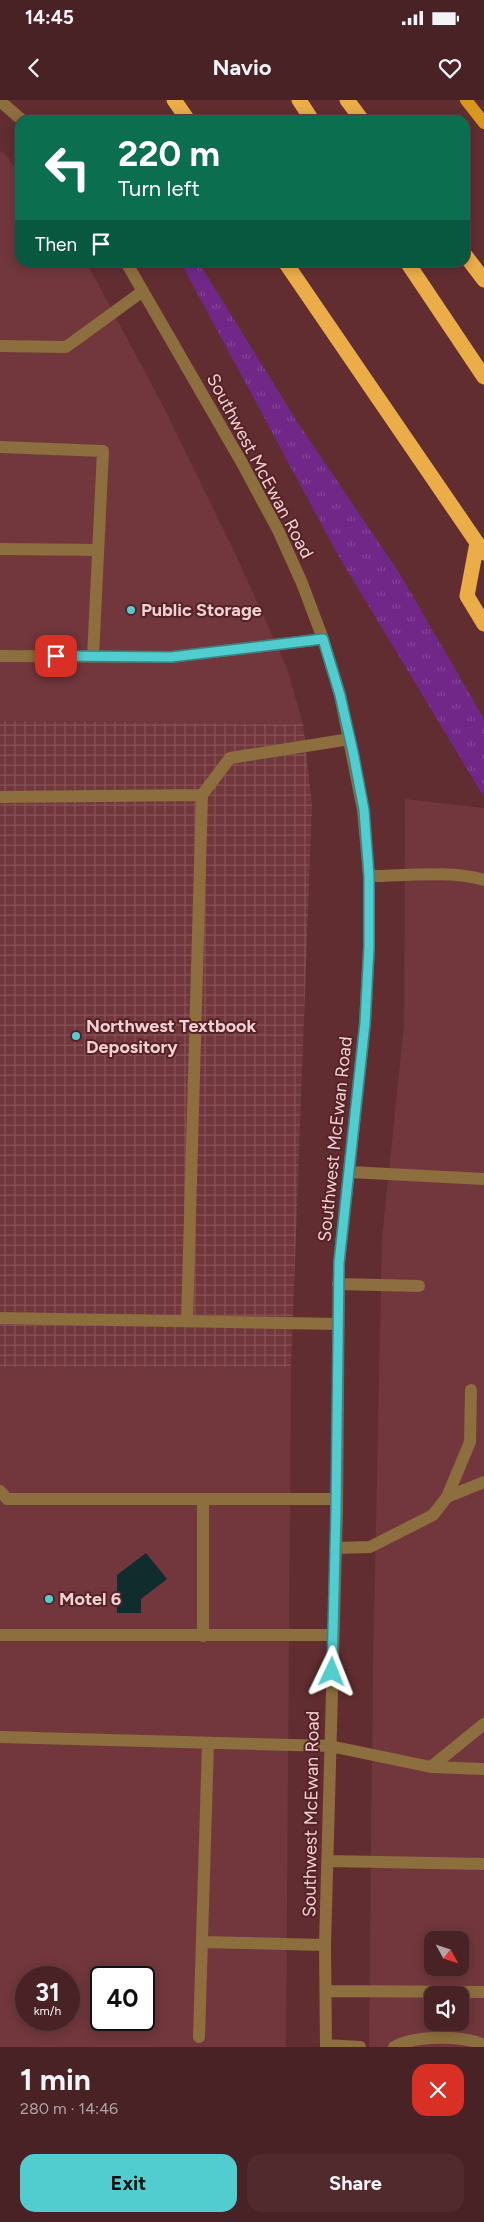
<!DOCTYPE html>
<meta charset="utf-8">
<style>
body{margin:0;font-family:Figtree,sans-serif;background:#502a2d;color:#f1f3f6;height:100vh;display:flex;flex-direction:column;font-size:19px;white-space:nowrap}
*{box-sizing:border-box;margin:0}
p{font-size:16px;color:#b1a4a7}
.icon{flex:none;width:28px;height:28px;fill:none;stroke:currentColor;stroke-width:2;stroke-linecap:round;stroke-linejoin:round}
.map{position:relative;height:1947px;overflow:hidden}
.drawer{display:flex;flex-direction:column;background:#492225;flex:1}
.drawer>*{flex:none}
.hud{position:absolute;left:15px;top:15px;width:455px;height:152px;border-radius:15px;box-shadow:0 2px 12px #0003,0 0 0 1px #613f42;background:#0b6e4f;color:#fff;overflow:hidden}
.needle{width:32px;rotate:130deg}
.fabs{position:absolute;left:424px;top:1831px;display:grid;gap:10px}
.fabs a{display:grid;place-items:center;width:45px;height:45px;border-radius:10px;background:#492225;box-shadow:0 2px 12px #0003,0 0 0 1px #613f42;font-size:25px}
.speed{position:absolute;left:15px;top:1866px;display:flex;gap:10px;font-size:25px;font-weight:700;text-align:center}
.speed>*{display:grid;place-content:center;width:65px;height:65px;border-radius:50%;background:#492225;box-shadow:0 2px 12px #0003,0 0 0 1px #613f42;line-height:1}
.speed small{font-size:12px;font-weight:400}
.speed .limit{border:2px solid #111;border-radius:8px;background:#fff;color:#111}
.pin{position:absolute;display:grid;place-items:center;width:42px;height:42px;color:#fff;margin:-21px;border-radius:10px;box-shadow:0 2px 8px #0006}
.me{position:absolute;width:55px;margin:-28px;rotate:2deg;stroke-linejoin:round;filter:drop-shadow(0 0 4px #0008)}
.turn{display:flex;align-items:center;gap:18px;height:105px;padding:0 20px;font-size:22px}
.turn .icon{width:65px;height:65px;stroke-width:2.5}
.turn b{display:block;font-size:35px;line-height:42px}
.then{display:flex;align-items:center;height:48px;padding:0 20px;background:#0003;gap:10px;font-size:19px}
.round{display:grid;place-items:center;flex:none;width:52px;height:52px;border-radius:15px;background:#502a2d}
.overview{display:flex;align-items:center;justify-content:space-between;height:85px;padding:0 20px}
h1{font-size:30px;font-weight:700;line-height:38px}
.primary-button{display:flex;gap:10px;margin-top:auto;padding:10px 20px}
.primary-button a{flex:1;height:58px;border-radius:15px;background:#52cdcf;color:#111;font-size:20px;font-weight:700;line-height:58px;text-align:center}
.primary-button a+a{background:#502a2d;color:#f1f3f6}
.status{display:flex;justify-content:space-between;align-items:center;height:35px;padding:0 25px;background:#492225;direction:ltr}
.status svg{height:14px;fill:currentColor}
header{display:flex;justify-content:space-between;align-items:center;height:65px;padding:0 20px;background:#492225;font-size:22px;font-weight:700}
.map>svg:first-child{display:block}
.built{fill:#71373c;fill-rule:evenodd}
.industrial{fill:url(#industrial-grid)}
.grass{fill:url(#grass-tufts)}
.water{fill:#102c2d}
.lines{fill:none;stroke-linecap:round;stroke-linejoin:round}
.minor{stroke:#8d6e3e;stroke-width:12}
.major{stroke:#d8981f;stroke-width:12}
.highway{stroke:#eaad48;stroke-width:15}
.route-casing{stroke:#358587;stroke-width:12}
.route{stroke:#52cdcf;stroke-width:9}
.poi-dot{fill:#52cdcf;stroke:#552327;stroke-width:2}
.labels{text-anchor:middle;dominant-baseline:central;stroke-width:4;stroke-linejoin:round;paint-order:stroke}
.street-label{font-size:18px;fill:#f2d1d2;stroke:#552327}
.poi-label{font-size:18px;font-weight:bold;fill:#f2d1d2;stroke:#552327;text-anchor:start}
</style>
<div class="status"><b>14:45</b><svg viewBox="0 0 49 12"><path d="M0 12V9h3v3zM5 12V6h3v6zM10 12V3h3v9zM15 12V0h3v12zM26 1h20v11H26zM47 4h2v5h-2z"/></svg></div>
<header><svg class="icon" aria-label="back" viewBox="0 0 24 24"><path d="M15 5l-7 7 7 7"/></svg>Navio<svg class="icon" aria-label="heart" viewBox="0 0 24 24"><path d="M12 20l-8-8c-3-5 5-10 8-4 3-6 11-1 8 4z"/></svg></header>
<div class="map">
<svg width="484" height="1947" viewBox="0 0 484 1947">
<defs>
<pattern id="industrial-grid" width="8" height="8" patternUnits="userSpaceOnUse" patternTransform="scale(1.25)"><rect width="8" height="8" fill="#71373c"/><path d="M0 4h8M4 0v8" fill="none" stroke="#865357"/></pattern>
<pattern id="grass-tufts" width="24" height="20" patternUnits="userSpaceOnUse" patternTransform="scale(1.25)"><rect width="24" height="20" fill="#702787"/><path d="M3 7l-1-3M5 7V3M7 7l1-3M15 17l-1-3M17 17v-4M19 17l1-3" fill="none" stroke="#854597"/></pattern>
</defs>
<rect width="100%" height="100%" fill="#612d31"/>
<path class="built" d="M0 51 5 54 20 74V162H86L88 165 162 304 235 453 287 568 303 624 0 621Z
M405 699 484 708V1947H369L373 1564 382 1138 404 925ZM432 1840H460V1868H432ZM432 1895H460V1922H432Z
M0 1267H291L286 1947H0ZM26 1878H69V1920H26ZM101 1878H144V1920H101Z"/>
<path class="industrial" d="M0 621 303 624 312 704 291 1267H0Z"/>
<path class="grass" d="M181 163H199L298 323 400 474 484 619V697L338 455Z"/>
<path class="water" d="M146 1453 167 1479 141 1499V1513H117V1475Z"/>
<g class="lines">
<path class="minor" d="M0 1 22 20
M126 162 242 363 278 430 302 483 323 539 340 595 363 710 369 776V847L365 923 339 1163 337 1411 325 1845 326 1947
M0 246 66 247 143 191
M0 347 103 351 93 557
M0 449 98 450
M0 556 171 557 323 539
M0 697 202 695
M369 776C404 776 451 770 484 780
M350 1072 484 1079
M338 1184 419 1186
M0 1218 338 1224
M187 1221 202 695 230 658 350 639
M0 1391 7 1399H336
M447 1397 484 1382
M335 1448 370 1447 433 1415 447 1397 470 1342 471 1290
M0 1535H333
M203 1536V1399
M484 1624 431 1667 484 1669
M0 1637 330 1646 431 1667
M328 1761 484 1764
M202 1842 325 1845
M327 1891 484 1892
M199 1937 208 1643
M326 1945 360 1947
M394 1947C415 1935 462 1935 484 1945"/>
<path class="major" d="M466 0 484 23"/>
<path class="highway" d="M174 0 188 20
M299 0 312 20
M347 0 362 20
M465 155 484 180
M285 162 484 453
M407 162 484 277
M477 443 467 496 484 524"/>
</g>
<g class="lines">
<defs>
<path id="route" d="M56 556 171 557 323 539 340 595 353 652 364 710 369 776V847L365 923 339 1163 336 1411 332 1572"/>
</defs>
<use href="#route" class="route-casing"/>
<use href="#route" class="route"/>
</g>
<g class="poi-dot">
<circle cx="131" cy="510" r="5"/>
<circle cx="76" cy="936" r="5"/>
<circle cx="49" cy="1499" r="5"/>
</g>
<g class="labels">
<g class="street-label">
<text transform="translate(260 366) rotate(62)">Southwest McEwan Road</text>
<text transform="translate(335 1039) rotate(-84)">Southwest McEwan Road</text>
<text transform="translate(311 1714) rotate(-89)">Southwest McEwan Road</text>
</g>
<g class="poi-label">
<text x="141" y="510">Public Storage</text>
<text x="86" y="926">Northwest Textbook<tspan x="86" dy="21">Depository</tspan></text>
<text x="59" y="1499">Motel 6</text>
</g>
</g>
</svg>
<div class="fabs">
<a><svg class="needle" viewBox="-14 -14 28 28"><path d="M0-13l5 13h-10z" fill="#e53935"/><path d="M0 13l5-13h-10z" fill="#b1a4a7"/></svg></a>
<a><svg class="icon" aria-label="sound" viewBox="0 0 24 24"><path d="M4 9h4l5-4v14l-5-4H4zM17 9q2 3 0 6"/></svg></a>
</div>
<div class="speed"><div>31<small>km/h</small></div><div class="limit">40</div></div>
<div class="pin" style="left:56px;top:556px;background:#d93025"><svg class="icon" aria-label="arrive" viewBox="0 0 24 24"><path d="M6 21V4h12l-3 4 3 4H6"/></svg></div>
<svg class="me" style="left:332px;top:1572px" viewBox="-20 -20 40 40"><path d="M0-17L14 15 0 8-14 15z" fill="#52cdcf" stroke="#fff" stroke-width="4"/></svg>
<div class="hud">
<div class="turn"><svg class="icon" aria-label="left" viewBox="0 0 24 24"><path d="M17 20v-9H6M10 6l-5 5 5 5"/></svg><div><b>220 m</b>Turn left</div></div>
<div class="then">Then<svg class="icon" aria-label="arrive" viewBox="0 0 24 24"><path d="M6 21V4h12l-3 4 3 4H6"/></svg></div>
</div>
</div>
<section class="drawer">
<div class="overview"><div><h1>1 min</h1><p>280 m · 14:46</p></div><a class="round" style="background:#d93025;color:#fff"><svg class="icon" aria-label="close" viewBox="0 0 24 24"><path d="M6 6l12 12M18 6L6 18"/></svg></a></div>
<div class="primary-button"><a>Exit</a><a>Share</a></div>
</section>
